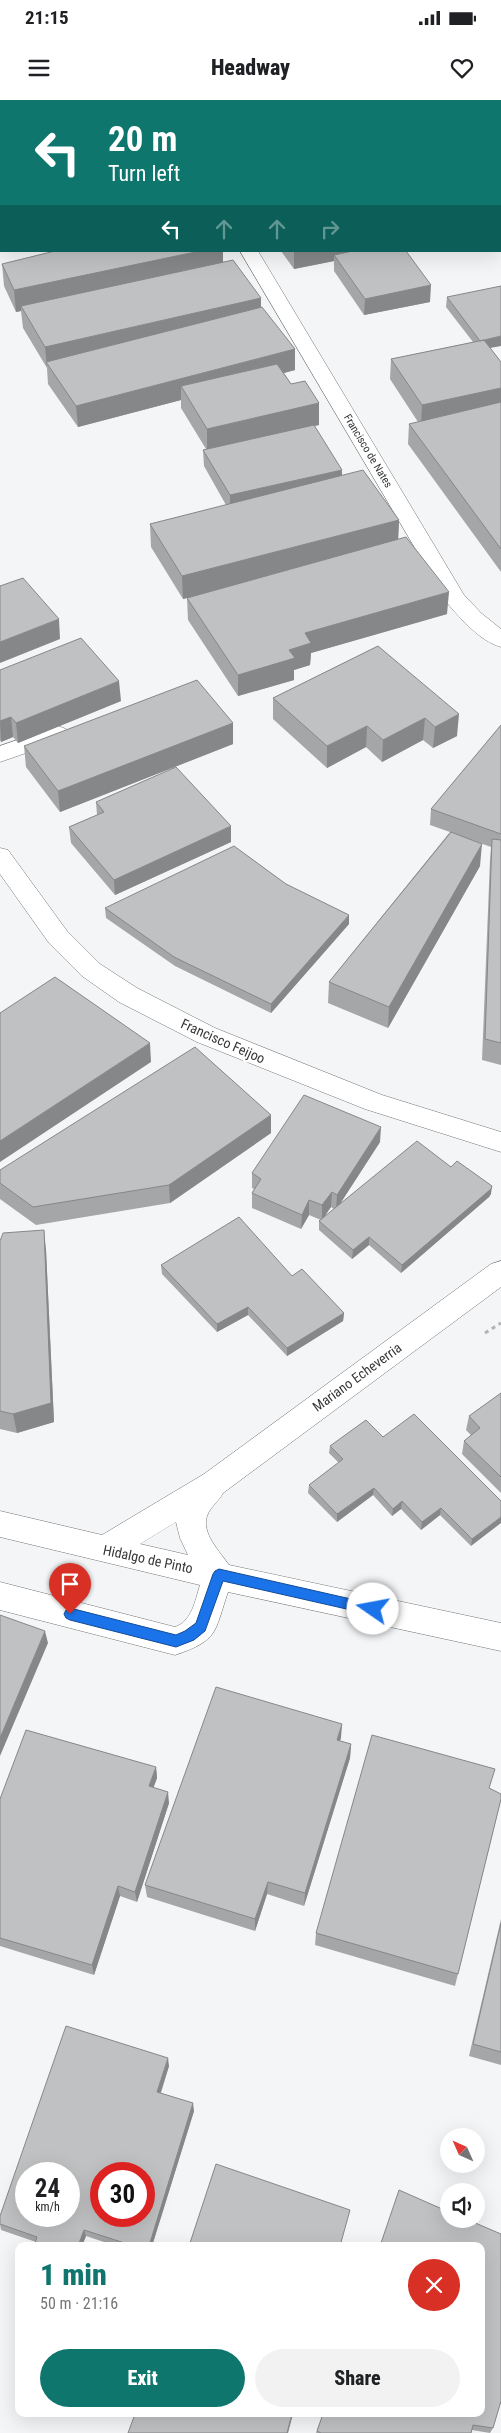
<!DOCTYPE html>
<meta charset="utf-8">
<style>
body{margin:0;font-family:"Roboto Condensed",sans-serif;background:#f2f2f2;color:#202124;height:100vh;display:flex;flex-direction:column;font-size:19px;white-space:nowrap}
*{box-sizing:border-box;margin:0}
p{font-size:16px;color:#757577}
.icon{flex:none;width:28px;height:28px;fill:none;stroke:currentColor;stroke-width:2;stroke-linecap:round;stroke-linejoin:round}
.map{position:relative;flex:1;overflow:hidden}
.sheet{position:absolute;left:15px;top:2142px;width:470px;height:175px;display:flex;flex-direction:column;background:#fff;border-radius:10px;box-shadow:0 5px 20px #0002}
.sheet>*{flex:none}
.guide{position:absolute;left:0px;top:0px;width:501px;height:152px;box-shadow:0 5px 20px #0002;background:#0f766e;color:#fff;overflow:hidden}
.needle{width:32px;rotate:315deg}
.buttons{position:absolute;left:440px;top:2028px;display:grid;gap:10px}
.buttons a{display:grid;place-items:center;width:45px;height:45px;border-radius:50%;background:#fff;box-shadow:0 5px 20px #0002;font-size:25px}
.speed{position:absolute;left:15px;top:2062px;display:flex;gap:10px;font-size:25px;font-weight:700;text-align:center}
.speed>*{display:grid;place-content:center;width:65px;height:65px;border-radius:50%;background:#fff;box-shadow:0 5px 20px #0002;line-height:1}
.speed small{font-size:12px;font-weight:400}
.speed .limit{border:8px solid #d22;background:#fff;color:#111}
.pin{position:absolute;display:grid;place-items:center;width:42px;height:42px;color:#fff;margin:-51px -21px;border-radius:50% 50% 50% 0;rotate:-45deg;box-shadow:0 0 5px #0007}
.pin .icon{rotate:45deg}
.me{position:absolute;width:55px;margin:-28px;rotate:282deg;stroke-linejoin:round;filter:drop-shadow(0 0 4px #0008)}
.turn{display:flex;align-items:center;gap:18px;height:105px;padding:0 25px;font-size:22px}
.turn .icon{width:65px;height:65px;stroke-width:2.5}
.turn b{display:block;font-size:35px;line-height:42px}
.lanes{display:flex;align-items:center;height:48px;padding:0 25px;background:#0003;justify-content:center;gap:25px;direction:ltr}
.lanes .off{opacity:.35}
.round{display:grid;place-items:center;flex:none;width:52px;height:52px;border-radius:26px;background:#f2f2f2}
.head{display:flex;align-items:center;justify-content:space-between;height:85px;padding:0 25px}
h1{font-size:30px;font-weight:800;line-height:38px;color:#0f766e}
.primary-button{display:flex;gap:10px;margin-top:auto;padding:10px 25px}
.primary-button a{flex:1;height:58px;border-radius:30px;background:#0f766e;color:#fff;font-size:20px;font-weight:800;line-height:58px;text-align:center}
.primary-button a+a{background:#f2f2f2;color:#202124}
.status{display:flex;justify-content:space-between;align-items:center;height:35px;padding:0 25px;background:#fff;direction:ltr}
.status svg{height:14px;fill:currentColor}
header{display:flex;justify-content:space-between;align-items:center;height:65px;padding:0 25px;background:#fff;font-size:22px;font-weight:800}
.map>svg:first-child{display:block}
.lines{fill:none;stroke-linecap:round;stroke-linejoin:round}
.minor-casing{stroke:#747576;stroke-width:1}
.path{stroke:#b3b4b5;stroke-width:3;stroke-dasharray:4 4;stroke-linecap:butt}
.minor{fill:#fff;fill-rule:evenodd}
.wall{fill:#a5a6a7;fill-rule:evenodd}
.shaded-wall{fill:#868788}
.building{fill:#c0c1c2;stroke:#868788;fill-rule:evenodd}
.route{fill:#1a73e8;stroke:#114b97}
.labels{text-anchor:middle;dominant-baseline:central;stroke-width:5;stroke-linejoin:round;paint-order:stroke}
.far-street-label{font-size:11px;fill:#363737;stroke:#fff}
.street-label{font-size:14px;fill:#363737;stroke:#fff}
</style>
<div class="status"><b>21:15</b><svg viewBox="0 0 49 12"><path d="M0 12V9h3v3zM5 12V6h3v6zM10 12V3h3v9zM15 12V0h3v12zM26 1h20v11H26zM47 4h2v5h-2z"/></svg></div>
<header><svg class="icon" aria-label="menu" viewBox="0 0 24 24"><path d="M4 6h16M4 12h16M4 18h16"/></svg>Headway<svg class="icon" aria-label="heart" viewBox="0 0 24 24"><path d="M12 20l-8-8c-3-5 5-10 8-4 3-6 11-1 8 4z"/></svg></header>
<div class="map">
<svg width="501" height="2333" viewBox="0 0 501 2333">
<rect width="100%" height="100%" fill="#f4f5f6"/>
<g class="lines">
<defs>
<path id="minor" d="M151 0H168V1H151Z
M240 151H258L464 495 481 513 501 529V547C480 541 462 520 448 504Z
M58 626 66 629 69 634 66 639 0 662V646Z
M0 748 8 750 67 831 100 864 137 888 215 928 382 995 501 1032V1052L365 1009 197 942 119 902 82 876 49 843 0 774Z
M501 1161V1187L223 1393C219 1401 210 1407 207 1416 201 1433 220 1452 229 1465L501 1523V1551L228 1492C214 1533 219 1540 175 1555L0 1510V1482L175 1527C192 1521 195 1501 200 1485L0 1437V1411L102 1435 204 1374 491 1164ZM176 1422 180 1438 188 1455 140 1444Z"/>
</defs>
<use href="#minor" class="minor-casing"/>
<path class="path" d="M485 1233 501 1223"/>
<use href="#minor" class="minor"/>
</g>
<path class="wall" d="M17 0H135L136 1H17Z
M406 0H498V1H407Z
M0 11 1 12V73H0Z
M500 84H501V112L500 111Z
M281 151H406L430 202 364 215 334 171V161L294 169Z
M223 162 261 198V208L295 249V270L284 273 291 284 319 303V325L314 326 342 376 399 420 398 439 447 514 311 553 310 565 294 570V580L238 596 188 520 187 498 202 494 183 499 151 447 150 424 226 405 204 366 203 350 206 349 181 308V300L78 327 48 284 47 268 23 228 21 211 16 212 4 186 2 164Z
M447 197 490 248 501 262V472L408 344 409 324 418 322 390 279 391 259 473 242 446 207Z
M378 546 457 636 433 648 423 640 382 662 366 647 327 668 273 619V598Z
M0 570 121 601 18 643 13 637 1 642 0 640Z
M233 623V644L60 712 26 667 24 646Z
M501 625V965L482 960 490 760 491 747 472 740 480 766 388 928 328 903 329 882 450 732 430 725 431 709Z
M96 702 231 742 115 795 71 743 69 727 97 715Z
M286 784 349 824 271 913 175 866 106 818 105 808Z
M271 1015V1033L170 1103 36 1125 0 1099V1070Z
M380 1042 340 1104 451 1067 491 1094 489 1097 401 1173 369 1145 352 1159 319 1130V1121L321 1120 309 1115 301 1129 252 1108V1093L254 1089 252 1088V1073ZM331 1107 334 1109 324 1117Z
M0 1141 46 1150 54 1322 17 1333 0 1329Z
M161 1165 292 1176 344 1213 343 1221 287 1256 248 1215 217 1232 162 1174Z
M501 1293V1393L462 1354 464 1341 471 1335 466 1330 469 1316Z
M383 1337 501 1401 471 1446 440 1415 421 1430 401 1409 392 1416 373 1395 337 1422 308 1393 309 1385 339 1363 329 1353 330 1346Z
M342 1624 340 1641 351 1644 350 1658 304 1806 267 1794 255 1831 147 1797 145 1785Z
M156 1667 157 1678 153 1688 169 1703 137 1802 120 1796 94 1875 0 1846V1699Z
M490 1688 501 1699 455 1886 315 1845 316 1833Z
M501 1819V1965L469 1956Z
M169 1966 161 1993 194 2011 152 2146H116L86 2136 82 2146H34L36 2142 1 2130 0 2124Z
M501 2134V2304H500L493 2328 490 2333 472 2330 471 2333H316L323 2314Z"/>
<path class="shaded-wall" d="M91 0H96V1H84Z
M214 0H295L289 1H214Z
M200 151H223V168L21 206V211L16 212 14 190Z
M294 151H377L334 155V161L294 169Z
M431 185 430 202 364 215 365 199Z
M261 198V220L46 262 47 268 45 247Z
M501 236V246L479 250 480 241Z
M295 249V270L188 298 181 286V300L78 327 76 306Z
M501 288V308L421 325 422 305Z
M319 303V325L207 350V329Z
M342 370V387L230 412V395Z
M399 420 398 443 183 499 182 476Z
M449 492 447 514 311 553 310 565 294 570V580L238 596V575L289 550 305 533Z
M59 519 60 539 0 563V542Z
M119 581 121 601 18 643 16 623Z
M459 614 457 636 433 648 435 627Z
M11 617 13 637 1 642 0 621Z
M425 618 423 640 382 662 383 640Z
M233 623V644L60 712 58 691Z
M367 626 366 647 327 668V646Z
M231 726V742L115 795 114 780Z
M482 744 480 766 388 928 389 907Z
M349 815V824L271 913V904Z
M150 943 151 962 0 1062V1041Z
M271 1015V1033L170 1103 169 1085Z
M381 1027 380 1042 336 1110 337 1095Z
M492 1086 491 1094 489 1097 401 1173 402 1165Z
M332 1092 331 1107 322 1120V1105Z
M309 1100V1115L301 1129 302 1115Z
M44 1130 46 1150 54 1322 17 1333 13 1314Z
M369 1137V1145L352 1159 353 1150Z
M248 1207V1215L217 1232V1224Z
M344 1213 343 1221 287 1256V1248Z
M374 1388 373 1395 337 1422V1414Z
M402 1401 401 1409 392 1416 393 1409Z
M441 1408 440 1415 421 1430 422 1422Z
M501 1417V1423L471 1446 472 1439Z
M45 1531 48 1543 0 1656V1638Z
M342 1624 341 1638 335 1654 337 1640Z
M351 1644 350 1658 304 1806 305 1793Z
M156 1667 157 1678 150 1697 149 1686Z
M168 1692 169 1703 137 1802 135 1792Z
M268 1782 267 1794 255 1831V1819Z
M118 1786 120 1796 94 1875 92 1865Z
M168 1958 169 1966 158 2000 157 1992Z
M193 2003 194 2011 152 2146H149Z
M84 2130 86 2136 82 2146H78Z
M292 2314H293L288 2333H287Z"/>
<path class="building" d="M20 0H91L84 1H21Z
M101 0H131L124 1H101Z
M311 0H398V1H312Z
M0 11 1 12V58H0Z
M500 84H501V94L500 92Z
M55 151H200L14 190 2 164Z
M353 151H406L431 185 365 199 334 155Z
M233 160 261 198 45 247 21 206Z
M501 186V236L480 241 447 197Z
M262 207 295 249 76 306 46 262Z
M484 240 501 262V288L422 305 391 259Z
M277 264 291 284 305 281 319 303 207 329 181 286Z
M501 302V449L409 324Z
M314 325 342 370 230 395 203 350Z
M363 370 399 420 182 476 150 424Z
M406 437 449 492 305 533 311 543 289 550 295 558 238 575 187 498Z
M23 478 59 519 0 542V486Z
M81 538 119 581 16 623 11 617 0 621V570Z
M378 546 459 614 435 627 425 618 383 640 367 626 327 646 273 598Z
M197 580 233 623 58 691 24 646Z
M501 625V734L431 709Z
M176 667 231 726 114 780 69 727 104 712 96 702Z
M451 732 482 744 389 907 329 882Z
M492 739 501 740V943L485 939Z
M234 746 286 784 349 815 271 904 174 857 105 808Z
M55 877 150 943 0 1041V913Z
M195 947 271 1015 169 1085 33 1107 0 1083V1070Z
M304 995 381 1027 337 1095 332 1092 322 1105 309 1100 302 1115 252 1093 261 1079 252 1073Z
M417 1041 451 1067 457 1061 492 1086 491 1089 402 1165 369 1137 353 1150 319 1121Z
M239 1117 292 1176 302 1169 344 1213 287 1248 248 1207 217 1224 161 1165Z
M44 1130 51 1303 13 1314 0 1311V1141L3 1133Z
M501 1293V1377L464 1341 480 1328 469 1316Z
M414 1314 501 1401V1417L472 1439 441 1408 422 1422 402 1401 393 1409 374 1388 337 1414 309 1385 343 1359 330 1346 366 1320 383 1337Z
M0 1515 45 1531 0 1638Z
M216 1587 342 1624 337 1640 351 1644 305 1793 268 1782 255 1819 145 1785Z
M26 1630 156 1667 149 1686 168 1692 135 1792 118 1786 92 1865 0 1838V1699Z
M372 1635 495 1669 489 1688 501 1694V1699L458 1874 316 1833Z
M501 1823V1952L473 1944Z
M66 1926 168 1958 157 1992 193 2003 149 2146H134L84 2130 78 2146H34L37 2137 0 2124V2116ZM26 2074H69V2116H26ZM101 2074H144V2116H101Z
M216 2064 350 2110 340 2146H189Z
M399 2090 449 2112V2119H466L501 2134V2301L493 2328 473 2325 471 2333H321L317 2331 323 2314H481V2146H380Z
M135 2314H292L287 2333H128Z"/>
<path class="route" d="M219 1469 373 1504 378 1505 380 1509 378 1513 373 1515 223 1481 205 1531 194 1540 176 1547 70 1520 66 1518 64 1514 66 1510 70 1508 176 1535 185 1531 196 1523 213 1474 215 1471Z"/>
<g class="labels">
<g class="far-street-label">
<text transform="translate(368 351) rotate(59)">Francisco de Nates</text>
</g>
<g class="street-label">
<text transform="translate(223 941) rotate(24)">Francisco Feijoo</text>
<text transform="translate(357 1277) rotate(-36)">Mariano Echeverria</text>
<text transform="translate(148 1459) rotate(12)">Hidalgo de Pinto</text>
</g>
</g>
</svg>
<div class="buttons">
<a><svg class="needle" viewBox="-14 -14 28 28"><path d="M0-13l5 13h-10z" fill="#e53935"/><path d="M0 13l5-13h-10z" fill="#757577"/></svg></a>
<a><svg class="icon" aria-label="sound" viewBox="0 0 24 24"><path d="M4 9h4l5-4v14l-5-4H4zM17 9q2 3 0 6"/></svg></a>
</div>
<div class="speed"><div>24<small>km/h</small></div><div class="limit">30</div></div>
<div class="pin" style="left:70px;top:1514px;background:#d93025"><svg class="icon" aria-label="arrive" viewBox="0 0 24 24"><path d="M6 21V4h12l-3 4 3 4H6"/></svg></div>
<svg class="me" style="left:373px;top:1509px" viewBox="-20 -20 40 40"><circle r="19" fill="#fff"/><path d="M0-13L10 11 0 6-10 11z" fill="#1a73e8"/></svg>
<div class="guide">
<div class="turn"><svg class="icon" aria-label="left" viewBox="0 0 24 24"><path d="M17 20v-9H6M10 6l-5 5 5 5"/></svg><div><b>20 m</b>Turn left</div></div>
<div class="lanes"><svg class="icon" aria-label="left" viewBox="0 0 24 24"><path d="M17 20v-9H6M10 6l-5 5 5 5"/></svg><svg class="icon off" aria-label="ahead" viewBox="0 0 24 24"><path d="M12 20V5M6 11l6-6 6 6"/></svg><svg class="icon off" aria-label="ahead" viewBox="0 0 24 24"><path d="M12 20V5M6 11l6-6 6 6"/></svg><svg class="icon off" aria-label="right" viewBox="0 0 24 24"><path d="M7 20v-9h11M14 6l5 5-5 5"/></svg></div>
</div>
<section class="sheet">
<div class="head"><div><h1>1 min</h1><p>50 m · 21:16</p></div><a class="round" style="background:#d93025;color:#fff"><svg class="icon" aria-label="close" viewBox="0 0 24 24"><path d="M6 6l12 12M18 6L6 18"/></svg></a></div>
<div class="primary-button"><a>Exit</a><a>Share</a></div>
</section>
</div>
